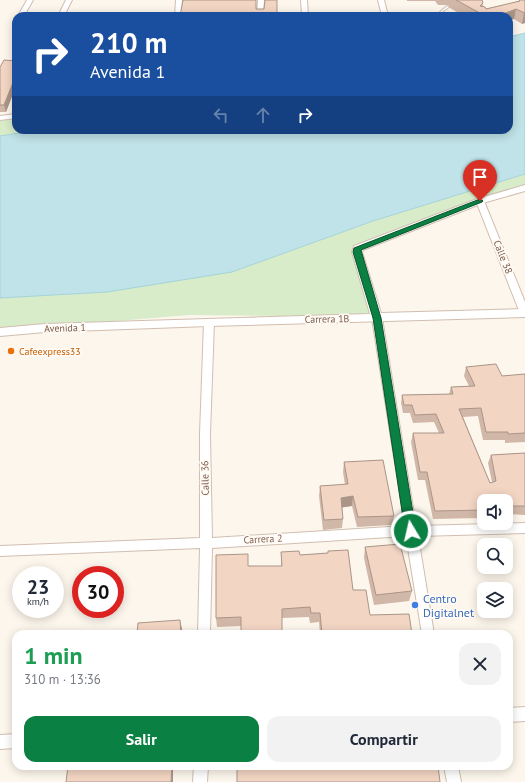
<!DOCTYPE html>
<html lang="es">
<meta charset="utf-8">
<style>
body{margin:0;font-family:"PT Sans",sans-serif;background:#f2f2f3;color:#1f2937;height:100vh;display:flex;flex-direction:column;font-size:15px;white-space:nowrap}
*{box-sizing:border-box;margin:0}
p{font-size:13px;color:#747a83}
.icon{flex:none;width:22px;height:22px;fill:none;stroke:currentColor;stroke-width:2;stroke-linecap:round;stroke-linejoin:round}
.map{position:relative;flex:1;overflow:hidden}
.panel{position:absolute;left:12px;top:630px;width:501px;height:140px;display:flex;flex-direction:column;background:#fff;border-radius:12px;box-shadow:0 2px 10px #0003}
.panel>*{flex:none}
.top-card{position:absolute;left:12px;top:12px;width:501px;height:122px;border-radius:12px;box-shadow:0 2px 10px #0003;background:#1a4fa0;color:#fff;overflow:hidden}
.tools{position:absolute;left:477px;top:494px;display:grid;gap:8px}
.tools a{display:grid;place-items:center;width:36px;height:36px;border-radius:8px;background:#fff;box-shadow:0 2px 10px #0003;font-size:20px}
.speed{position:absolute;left:12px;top:566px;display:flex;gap:8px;font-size:20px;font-weight:700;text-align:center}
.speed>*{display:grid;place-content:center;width:52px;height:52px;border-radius:50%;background:#fff;box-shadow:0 2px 10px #0003;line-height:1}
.speed small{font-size:10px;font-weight:400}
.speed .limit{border:6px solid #d22;background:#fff;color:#111}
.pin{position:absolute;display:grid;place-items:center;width:34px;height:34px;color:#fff;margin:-41px -17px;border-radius:50% 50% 50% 0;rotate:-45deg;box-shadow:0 0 4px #0007}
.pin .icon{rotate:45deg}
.me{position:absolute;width:44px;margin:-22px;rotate:351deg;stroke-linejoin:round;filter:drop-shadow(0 0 3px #0008)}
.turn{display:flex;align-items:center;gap:14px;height:84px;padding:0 12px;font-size:18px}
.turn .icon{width:52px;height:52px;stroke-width:2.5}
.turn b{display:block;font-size:28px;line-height:34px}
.lanes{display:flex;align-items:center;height:38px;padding:0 12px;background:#0003;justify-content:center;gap:20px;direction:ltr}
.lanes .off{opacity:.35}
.round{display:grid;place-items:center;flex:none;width:42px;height:42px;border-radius:12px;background:#f2f2f3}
.head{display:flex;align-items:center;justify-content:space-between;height:68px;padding:0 12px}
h1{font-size:24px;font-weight:800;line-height:30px;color:#1e9e55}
.cta{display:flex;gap:8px;margin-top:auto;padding:8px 12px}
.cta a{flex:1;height:46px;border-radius:12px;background:#0b8043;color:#fff;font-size:16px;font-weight:800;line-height:46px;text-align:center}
.cta a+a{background:#f2f2f3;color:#1f2937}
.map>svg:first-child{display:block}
.green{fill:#d8ecc9}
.water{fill:#bfe3e8;stroke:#a5d3da}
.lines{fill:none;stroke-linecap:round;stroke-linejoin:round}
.service-casing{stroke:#d1beb0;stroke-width:2}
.minor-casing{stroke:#d1beb0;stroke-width:2}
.tertiary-casing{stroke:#d1beb0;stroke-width:2}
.service{fill:#fff;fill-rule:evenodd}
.minor{fill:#fff;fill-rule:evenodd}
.tertiary{fill:#fff;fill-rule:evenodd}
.wall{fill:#d1b7a8}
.shaded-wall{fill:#aa9588}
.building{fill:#f3d5c3;stroke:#aa9588}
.route{fill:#0b8043;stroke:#07532c}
.food-dot{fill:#e8710a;stroke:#fffaf3;stroke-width:1.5}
.shop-dot{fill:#3f7fe0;stroke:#fffaf3;stroke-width:1.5}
.labels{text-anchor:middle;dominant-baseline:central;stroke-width:3.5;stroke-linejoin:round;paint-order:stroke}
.street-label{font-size:10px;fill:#7a5c4d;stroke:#fffaf3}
.food-label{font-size:10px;fill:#c56008;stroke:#fffaf3;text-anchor:start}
.near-shop-label{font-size:12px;fill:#366cbe;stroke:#fffaf3;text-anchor:start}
</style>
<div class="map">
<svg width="525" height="782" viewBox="0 0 525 782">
<rect width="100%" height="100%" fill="#fdf6ec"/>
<path class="green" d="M16 118V130H38L0 136V121Z
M525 174V187L357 247 374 317 189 315 0 331V285L232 272 373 221Z"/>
<path class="water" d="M525 33V174L373 221 232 272 107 292 0 298V136L38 130H509V37Z"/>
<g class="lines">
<defs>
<path id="service" d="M447 6 449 7 442 12 443 16H441L440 12Z"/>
<path id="minor" d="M27 0H33L24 16H18Z
M66 0H72L64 16H58Z
M176 0H182L181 16H175Z
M258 0H264L263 16H257Z
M301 0H307L308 16H302Z
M378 0H384L388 16H382Z
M16 24V29H13V26Z
M16 110V118L12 117 11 116 14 111Z
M477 199H480L484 201 525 302V316L520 313 476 201Z
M377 315 382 318 416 526 525 523V533L418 536 434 634H422L406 536 212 548 210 634H198L200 548 0 556V546L200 538V434L204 322 209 319 214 322 210 434 212 538 405 526 372 318Z
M525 707V721L509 722V708Z
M16 734V748L0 749V735Z
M194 766H208L207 782H193Z
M444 766H458L461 782H447Z"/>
<path id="tertiary" d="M16 114V118L0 120V116Z
M525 185V191L483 203 363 250 362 252 381 313 525 309V317L209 326 45 332 0 336V328L45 324 370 314 352 252 354 246 477 199Z"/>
</defs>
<use href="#service" class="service-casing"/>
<use href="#minor" class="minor-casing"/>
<use href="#tertiary" class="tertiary-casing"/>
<use href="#service" class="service"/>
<use href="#minor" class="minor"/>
<use href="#tertiary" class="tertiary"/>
</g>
<path class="wall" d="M407 0H482L483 3V7L486 9 519 1V0H525V23L522 24 514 19 464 16 450 8 448 5H438L435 1H407Z
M16 61V86L6 112H0V67Z
M466 367 502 376 525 374V442L505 443V440H483L478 416 463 417 490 483 492 482 488 463 491 455 525 453V515L507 514 506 517V501H484V522L483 523 482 518 433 519 425 480H418L411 442 413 433H439L434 422 413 423 410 413H403L401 403 402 395 449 394 451 387 469 386 464 376Z
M344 462 394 516 392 525 357 527 352 506 342 507 343 519 342 528 323 530 319 496 320 486 345 485 343 472Z
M365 547 412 591 409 601 374 605 364 558Z
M328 551 353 590 370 615 412 634H320L319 622 310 623 309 617 282 618 241 626 217 627 216 618 248 566H281V552L300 555 328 553Z"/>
<path class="shaded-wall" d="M516 9 514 19 509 21V16H498Z
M524 13H525V23L522 24Z
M16 75V86L6 112 4 105Z
M353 496 352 506 339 508 341 498Z
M180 620 182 629V634H181Z
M172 766H173V782H171Z"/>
<path class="building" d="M183 0H256V9H264L265 0H277V16H180Z
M456 0H482L483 3 480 6 485 7 486 9 520 1 519 0H525V13L516 9 498 16H462L478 12Z
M4 60 16 61V75L4 105H0V67Z
M496 364 502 376 525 374V433L508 434V432H486L481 408 459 409 490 483 496 481 491 455 525 453V506H506V501H484V510L435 511 427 472H420L413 433H444L436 414 415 415 412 405H404L402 395 453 394 451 387 475 386 466 367Z
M383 460 394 516 358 517 353 496 341 498 343 519 324 520 320 486 348 484 344 462Z
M400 544 412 591 376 595 365 547Z
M348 550 353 590H366L370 615 409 614 412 634H322L320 613H311L310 607 282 609V634H241V617L216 618V555L248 554V566H282L281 552 299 551 300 555 328 553V551Z
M180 620 181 634H137L138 623Z
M68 766H172L171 782H66Z
M237 766H438L440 782H237Z"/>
<path class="route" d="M480 199 483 201 482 202 361 250 381 318 416 531 414 534 411 535 407 534 405 531 373 318 353 252 354 248Z"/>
<circle class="food-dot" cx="11" cy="351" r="4"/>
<circle class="shop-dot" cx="415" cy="605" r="4"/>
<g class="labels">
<g class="street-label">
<text transform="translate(503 257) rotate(68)">Calle 38</text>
<text transform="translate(327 319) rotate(-1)">Carrera 1B</text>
<text transform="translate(65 328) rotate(-2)">Avenida 1</text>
<text transform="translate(205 478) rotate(-91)">Calle 36</text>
<text transform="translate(263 539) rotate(-3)">Carrera 2</text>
</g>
<g class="food-label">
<text x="19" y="351">Cafeexpress33</text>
</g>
<g class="near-shop-label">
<text x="423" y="598">Centro<tspan x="423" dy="14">Digitalnet</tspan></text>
</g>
</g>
</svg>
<div class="tools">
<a><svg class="icon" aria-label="sound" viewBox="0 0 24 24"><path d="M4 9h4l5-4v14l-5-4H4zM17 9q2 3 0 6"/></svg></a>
<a><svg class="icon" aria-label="search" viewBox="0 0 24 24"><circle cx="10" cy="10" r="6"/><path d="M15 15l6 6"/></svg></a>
<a><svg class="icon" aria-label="layers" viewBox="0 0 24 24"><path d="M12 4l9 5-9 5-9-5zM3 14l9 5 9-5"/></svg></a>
</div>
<div class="speed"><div>23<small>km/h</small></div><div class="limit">30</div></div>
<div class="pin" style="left:480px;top:201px;background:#d93025"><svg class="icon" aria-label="arrive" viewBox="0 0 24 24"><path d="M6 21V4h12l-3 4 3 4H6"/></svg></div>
<svg class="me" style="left:411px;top:531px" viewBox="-20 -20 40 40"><circle r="17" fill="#0b8043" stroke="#fff" stroke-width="3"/><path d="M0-11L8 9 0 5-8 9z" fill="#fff"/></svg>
<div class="top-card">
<div class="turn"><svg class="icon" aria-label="right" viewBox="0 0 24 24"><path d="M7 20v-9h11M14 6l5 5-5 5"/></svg><div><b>210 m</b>Avenida 1</div></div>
<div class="lanes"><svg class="icon off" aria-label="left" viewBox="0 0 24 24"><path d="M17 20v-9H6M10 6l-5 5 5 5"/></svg><svg class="icon off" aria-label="ahead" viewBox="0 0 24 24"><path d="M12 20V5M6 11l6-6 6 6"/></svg><svg class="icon" aria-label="right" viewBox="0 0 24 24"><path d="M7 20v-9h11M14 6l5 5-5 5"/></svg></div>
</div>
<section class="panel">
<div class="head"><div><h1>1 min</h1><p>310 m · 13:36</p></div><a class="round"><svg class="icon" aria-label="close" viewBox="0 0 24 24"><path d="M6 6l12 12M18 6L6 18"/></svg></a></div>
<div class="cta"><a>Salir</a><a>Compartir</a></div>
</section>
</div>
